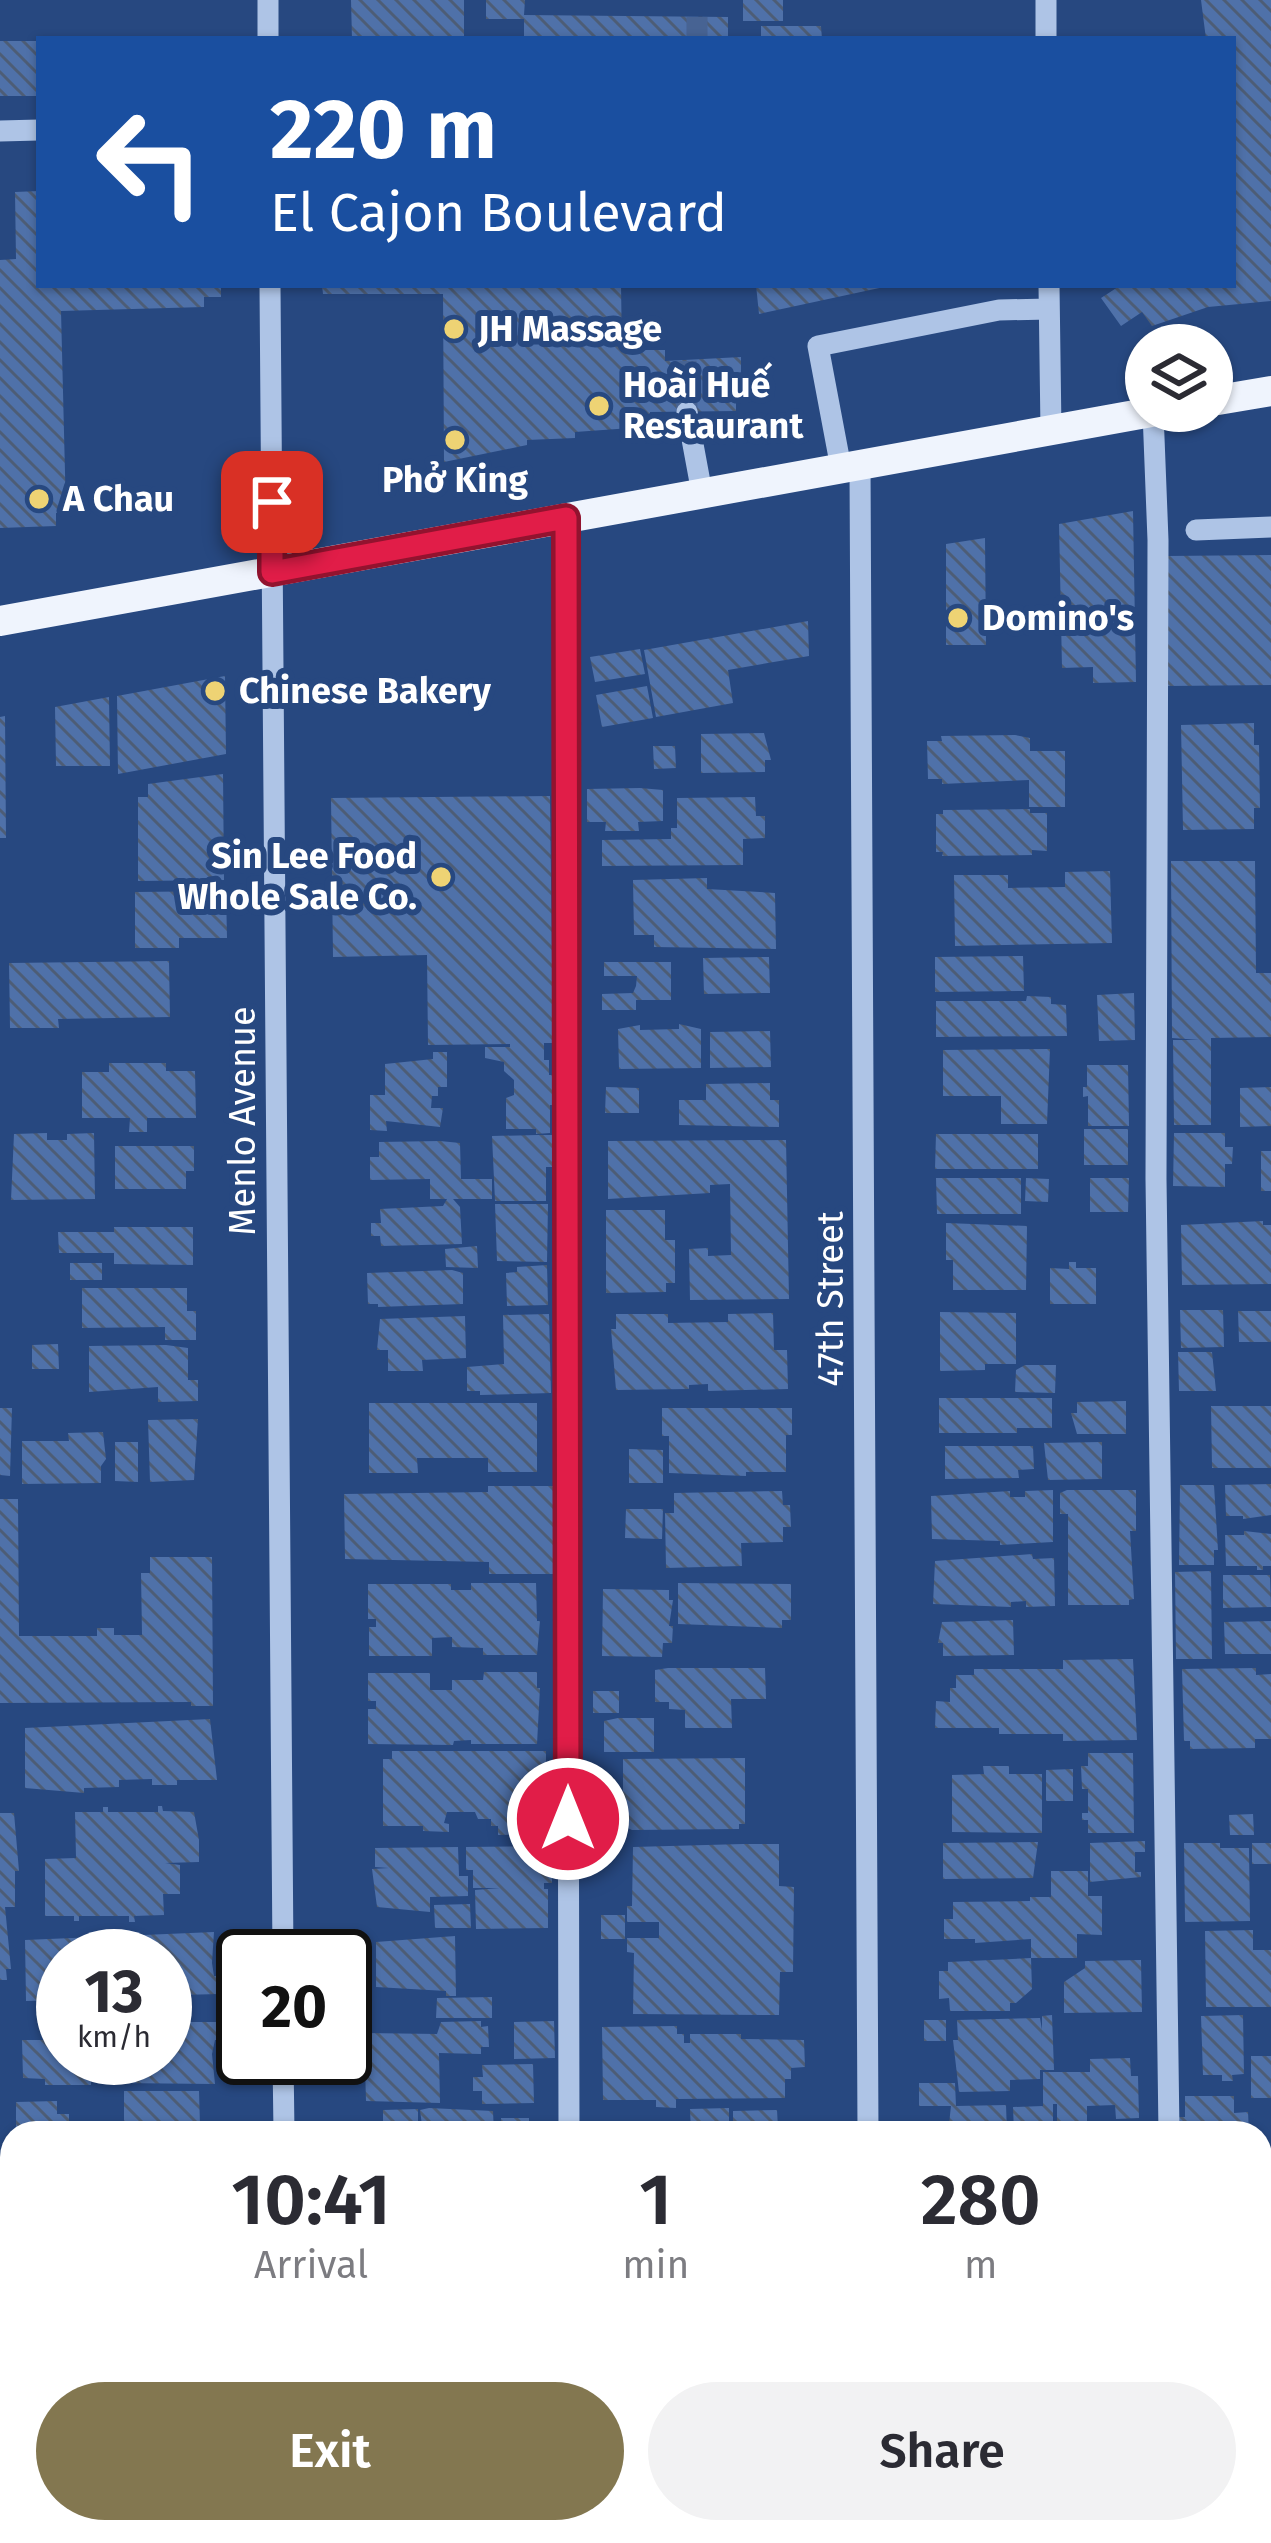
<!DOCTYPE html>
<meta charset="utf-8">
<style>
body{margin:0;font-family:"Fira Sans",sans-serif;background:#f2f2f3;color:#2b2b33;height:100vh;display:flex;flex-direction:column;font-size:45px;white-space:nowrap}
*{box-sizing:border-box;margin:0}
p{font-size:39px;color:#7c7c81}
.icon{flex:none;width:66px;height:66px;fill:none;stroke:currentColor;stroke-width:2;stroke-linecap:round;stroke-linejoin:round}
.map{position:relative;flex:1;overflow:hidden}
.details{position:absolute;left:0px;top:2121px;width:1272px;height:423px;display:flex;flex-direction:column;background:#fff;border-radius:36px 36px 0 0;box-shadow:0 3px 9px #0004}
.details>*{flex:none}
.hud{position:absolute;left:36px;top:36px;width:1200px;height:252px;border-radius:0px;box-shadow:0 3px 9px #0004;background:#1a4fa0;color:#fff;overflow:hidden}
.controls{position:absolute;left:1125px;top:324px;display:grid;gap:24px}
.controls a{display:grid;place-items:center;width:108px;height:108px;border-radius:50%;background:#fff;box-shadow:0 3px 9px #0004;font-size:60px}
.speed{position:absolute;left:36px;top:1929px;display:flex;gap:24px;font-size:60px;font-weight:700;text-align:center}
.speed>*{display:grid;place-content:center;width:156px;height:156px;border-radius:50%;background:#fff;box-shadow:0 3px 9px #0004;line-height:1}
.speed small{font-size:30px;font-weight:400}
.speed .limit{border:6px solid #111;border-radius:18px;background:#fff;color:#111}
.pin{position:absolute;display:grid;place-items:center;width:102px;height:102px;color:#fff;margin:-51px;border-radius:24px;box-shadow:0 6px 18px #0006}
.me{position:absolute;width:132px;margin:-66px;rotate:0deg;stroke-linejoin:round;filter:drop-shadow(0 0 9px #0008)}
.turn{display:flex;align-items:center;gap:42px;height:252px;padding:0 36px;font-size:54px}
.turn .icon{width:156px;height:156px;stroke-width:2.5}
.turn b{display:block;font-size:84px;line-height:102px}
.eta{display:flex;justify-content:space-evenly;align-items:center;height:204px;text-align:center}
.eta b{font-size:72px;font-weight:600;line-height:84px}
.primary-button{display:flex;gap:24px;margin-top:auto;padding:24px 36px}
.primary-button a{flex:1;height:138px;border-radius:72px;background:#837750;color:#fff;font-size:48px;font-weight:600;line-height:138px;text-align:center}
.primary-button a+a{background:#f2f2f3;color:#2b2b33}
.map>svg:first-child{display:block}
.pitch{fill:#3c619e}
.building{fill:url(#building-back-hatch)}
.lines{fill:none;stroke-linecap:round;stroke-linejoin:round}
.minor-tunnel{stroke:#476393;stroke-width:21;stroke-dasharray:21 10;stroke-linecap:butt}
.minor{stroke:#aec4e6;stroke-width:21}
.major{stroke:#eff4fd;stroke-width:30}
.route-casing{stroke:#92132f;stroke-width:30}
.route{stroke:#e11d48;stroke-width:21}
.poi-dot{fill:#eed374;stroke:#274880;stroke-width:4.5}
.labels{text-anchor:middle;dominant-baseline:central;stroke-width:12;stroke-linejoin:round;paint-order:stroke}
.poi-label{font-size:36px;font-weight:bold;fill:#fff;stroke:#274880;text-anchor:start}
.street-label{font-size:36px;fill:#fff;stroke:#274880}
</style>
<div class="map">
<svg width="1271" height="2543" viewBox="0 0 1271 2543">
<defs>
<pattern id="building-back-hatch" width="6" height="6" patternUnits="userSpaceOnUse" patternTransform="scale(3)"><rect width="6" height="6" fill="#4f71a9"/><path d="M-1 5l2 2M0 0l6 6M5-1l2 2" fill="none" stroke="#4d5d76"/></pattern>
</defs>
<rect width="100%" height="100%" fill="#274880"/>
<path class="pitch" d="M898 2532H1094V2543H898Z"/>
<path class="building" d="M351 0H464V39H352Z
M486 0H525L524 15 728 17V39H524V19H486Z
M743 0H783V21H743Z
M1201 0H1271V301L1208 307 1152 326 1142 312 1121 326 1101 298 1121 285H1233V39H1206Z
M761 26H821L822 39H761Z
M0 41H39V96H0Z
M39 191V285H221V297H204V307L61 311 66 513H56V526L0 528V260L16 259 15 192Z
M322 285H621L622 350H665V361L741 357V397H736V411L650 412V417L644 418 645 427 575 432V438L527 440V445L444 462 443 294H323Z
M756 285H884V287L759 314Z
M1133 511 1136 682 1093 683V667L1062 668 1059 524Z
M985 538 986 645H946V544Z
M1271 555V685L1168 686 1167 556Z
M808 621 809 656 728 670 733 703 656 717 644 650Z
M640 649 645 674 595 682 590 657Z
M225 676 226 754 118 774 117 696Z
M647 686 653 718 602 727 596 695Z
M109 697 110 766H56L55 707Z
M5 716 6 838H0V717Z
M1254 723V745H1259L1260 808H1254V829L1183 830 1181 725Z
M764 733 771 760H765V772L701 773V734Z
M1015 735 1030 738V751H1065V807H1029V780L942 784V779H928L927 741H942L941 736Z
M653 746H675L676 768 654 769Z
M223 774 224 880 138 881V797H148V784Z
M640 788 663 790V821L638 822 639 831H605L606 822H587V789Z
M550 796 553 1043H544V1060H549V1075H553V1105H550V1133L536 1134V1129H506V1098L514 1095V1080L504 1071V1062L485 1058V1047H510V1044L428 1045 427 955 333 957 331 798Z
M755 797 756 816H765V838L743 839V865L602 866V840L671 839V828H677V798Z
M1030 809V813H1047V851L1032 850V855L942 856 943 852H936V814H943V810Z
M1171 861H1255L1256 973H1271V1037L1211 1038V1125H1174L1173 1040H1200L1172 1038Z
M1110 871 1112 943 955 946 954 875H1008V888L1065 887V872Z
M707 878V889L775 893 776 949 654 947V935H634L633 880Z
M226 891 227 938H179V948H135V892Z
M1023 956 1024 991 935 992V957Z
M769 957 770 993 704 994 703 958Z
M169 961 170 1017 58 1019 59 1028H10L9 963Z
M604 962H671V1000H636V1010H602V994L633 993 636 986 637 976H604Z
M1134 993 1135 1040 1099 1041 1097 995Z
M1027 996 1051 997V1004L1066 1005 1067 1036 936 1037V1001H1026Z
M679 1024 701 1029V1068L619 1069 618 1029 640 1025V1030L679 1029Z
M770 1031 771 1067 710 1068V1032Z
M1050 1049 1047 1124H1001V1096H943V1050Z
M433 1052H447V1087H438V1096H432L431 1108H443L440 1127 386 1121 387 1131 370 1130V1095H385V1064L433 1059Z
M109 1063H166V1071H195L196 1118H147V1132H129L130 1118H82V1072H109Z
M1087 1065H1128L1129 1126H1088V1096L1083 1097V1087H1087Z
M770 1083V1100H779V1127L679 1125V1100H706V1084Z
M606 1087 639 1088V1113H605Z
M1271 1087V1126L1240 1127V1088Z
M1084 1129H1128V1165H1084Z
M47 1133V1140H67V1134L94 1133 95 1199 11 1200 14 1134Z
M1174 1133H1225V1147H1233L1232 1164H1225V1187L1173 1186Z
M936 1134H1038V1169H935Z
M538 1135H552V1167H546V1201H495L492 1136Z
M786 1140 789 1299 690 1300 689 1249 708 1248V1256L731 1255 730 1184 710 1185V1193L608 1199V1141Z
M440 1141 460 1143 461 1179H492V1199H453L460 1207 462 1244 381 1246 380 1236H371V1223H381L380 1209 443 1206 447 1199H430V1179L370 1180V1157H379V1142Z
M115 1146H194V1171H186V1189H115Z
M1261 1151H1271V1191H1261Z
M936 1178H1021V1214H937Z
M1026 1178 1049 1179 1048 1202 1025 1201Z
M1090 1178H1129L1128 1212H1090Z
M495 1204H548L547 1262 497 1261Z
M606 1210H665V1240H675V1283H666V1292L606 1293Z
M1263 1221V1225H1271V1284L1182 1285 1181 1225Z
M946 1223 1027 1226 1026 1290H953V1260H946Z
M114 1227H193V1265L114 1264V1253H59L58 1232H114Z
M477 1246 478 1268 446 1267 445 1249Z
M1069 1262H1076V1268H1096V1304H1050V1268L1069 1269Z
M70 1263H102V1280H70Z
M547 1265 548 1305 507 1306 506 1273 517 1272V1267Z
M452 1270 463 1273V1304L378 1307V1304H368L367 1273Z
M82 1288H187V1311H196V1340H165V1327L82 1328Z
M1180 1310H1223L1224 1347 1181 1348Z
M1238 1311H1271V1342H1239Z
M940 1312 1016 1313V1364H985V1370L940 1371Z
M773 1313 774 1350H787L788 1389 708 1391V1384L689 1385V1389L616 1390 611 1329H616V1314H668V1323L728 1322V1314Z
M549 1314 551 1393 480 1395V1391H467V1367L504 1364 503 1315Z
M465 1316 466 1358 422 1360 423 1371H388V1350H377L380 1319Z
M58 1344 59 1369H32V1345Z
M166 1345 188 1348V1380H198V1401L158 1402V1387L89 1392V1346Z
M1178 1352H1212L1216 1391H1179Z
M1025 1365H1056L1055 1393 1015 1392 1016 1370Z
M939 1398H1052V1428H1017V1433H939Z
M1126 1401V1434H1077L1071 1413H1077V1402Z
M369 1403H537V1472H488V1458H417L418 1473H369Z
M1211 1406H1271V1468H1212Z
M0 1408H12L10 1476 0 1475Z
M662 1408H792V1435H786V1472H746V1476L669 1473V1436H662Z
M198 1419 194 1480 150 1482 148 1420Z
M103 1432 106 1459 101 1466V1483L22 1484V1441H69L68 1433Z
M115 1442H138V1482L115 1481Z
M1102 1442V1479L1048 1480 1044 1443Z
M945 1446H1033L1034 1469 1018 1470 1019 1478 945 1479Z
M629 1449 663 1450V1483H629Z
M1271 1484V1515L1243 1519V1516H1226L1225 1485Z
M1180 1485H1214L1218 1550H1214V1565H1179Z
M488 1486H554V1574H489V1562L345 1559 344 1494 488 1492Z
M1053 1490V1542L1000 1545V1541L932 1539 931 1496 1010 1491V1497H1025V1491Z
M1067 1490H1136V1531H1130L1134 1599 1129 1600V1605H1068V1514H1060V1493Z
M782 1491 783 1505H790L791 1527H783V1542L741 1543 742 1566 666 1568 665 1513H674V1493Z
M0 1499H18L19 1636H97V1628H114V1635H142L141 1573H150V1557H212L213 1706H191V1702L0 1703Z
M626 1509H663L662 1539 625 1538Z
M1244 1531 1271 1534V1566H1263V1570H1257V1566H1226L1225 1535H1244Z
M1032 1554 1033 1559 1054 1558 1055 1606 1026 1607V1601L1011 1602V1607L933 1604 935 1561Z
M1211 1571 1212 1659H1176L1175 1572Z
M1223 1575H1270L1271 1607 1223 1608Z
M471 1583H536L537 1621H540L537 1655H483V1648L452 1647V1637L432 1638V1656H369V1627H376V1619H368V1584H451V1590H471Z
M678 1583 791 1584V1620H782V1628L678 1624Z
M603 1589 669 1590V1600H673L669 1626H673L672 1643H663L662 1657 602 1656Z
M1013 1620 1014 1655 943 1656V1643H938L942 1622Z
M1271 1621V1654H1225L1224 1622Z
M1133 1659 1137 1740 1063 1741V1734H999V1728H935L936 1701 950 1702V1688H956V1675H974V1669H1063V1660Z
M668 1668H765L766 1699H731L732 1728H685V1710L669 1709V1702H655V1670Z
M1256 1668V1675L1271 1674V1739H1255V1748L1190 1749V1741H1184L1182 1669Z
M484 1672H537V1688H540L537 1744H471V1740L454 1741 453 1745 368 1744V1709H376V1701H368V1673H430V1690H452V1680H483Z
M593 1691H619V1713H593Z
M618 1718H654V1752H604V1721Z
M210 1719 217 1780H177V1785H152V1779L119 1780V1787L84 1788V1793L25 1788V1728Z
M392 1751H546V1834L498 1835V1826H491V1819H478L475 1812H447L444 1823 449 1824V1832L423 1831V1826H383V1759H392Z
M1088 1753H1133L1134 1833H1088V1820H1082V1813H1088V1789H1082L1081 1766H1088Z
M745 1758V1824H739V1829L632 1830 623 1826V1759Z
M983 1766H1009V1774H1042V1833L952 1832V1775L984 1774Z
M1073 1769V1801H1046V1770Z
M158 1806H162L163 1811 194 1812 199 1840V1862L165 1863 180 1865V1894H163L164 1915 134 1916 135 1922H129V1916H79V1921H74V1916H45V1859L76 1858 75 1812H103V1807H108V1812H158Z
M0 1813H14L19 1871H15V1907H5L11 1969H6L7 1980H0Z
M1253 1814 1254 1835H1230L1229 1815Z
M1145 1841V1852H1135V1872H1141V1877L1090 1882V1843Z
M1038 1842 1033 1878 943 1879V1843Z
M1184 1843H1220V1848H1249L1250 1921 1185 1922Z
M1252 1843H1271V1864H1252Z
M743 1844H779V1886L794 1887 793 1972H780L779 2015 633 2014 634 1953 627 1952V1938H659V1922H627V1906H632L633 1847Z
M544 1846 545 1858H552V1883H544V1889H548V1928L476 1929 475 1890 500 1888H473V1870H466V1847Z
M458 1847 459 1876H468V1896L430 1897V1912L377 1907 372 1869 389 1868 375 1867V1848Z
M1051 1871H1088V1896H1102V1935L1077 1934V1958H1031V1939L975 1943V1939H944V1919H953V1902L1030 1901V1897H1051Z
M470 1904 471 1928H435L434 1905Z
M601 1915H625V1939H601Z
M1253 1930V1950H1271V2007H1206L1205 1931Z
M214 1932 212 1963 214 1976H220V1994L179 1995V2000H165V1956H63V2000L26 2001 25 1940Z
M455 1936 456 1996H446V1991L376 1987V1942Z
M1031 1958 1032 1989 1016 2003H1010V2011H950L949 1998 939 1999V1971H948V1962Z
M1141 1960 1142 2012 1064 2013V1982L1085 1968V1961Z
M492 1997V2018H436L437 1998Z
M165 2015H179V2022H221L220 2040H215L212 2054 215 2084 118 2083 119 2058H165Z
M1052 2015 1054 2070H1040V2079L1010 2080V2091L959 2092 953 2040H958L957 2020 1040 2018 1042 2030V2016Z
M1243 2015 1244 2074 1232 2075 1233 2081H1222V2075H1203L1201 2016Z
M924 2020H946V2041H924Z
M48 2021H63V2058H91V2085H45V2079L23 2078 22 2040H49Z
M481 2021V2027L488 2026 489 2047H481V2054L439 2053 440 2103 366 2101 364 2033 437 2034 441 2022Z
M554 2021 555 2058 514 2059V2022Z
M677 2026V2034H684V2043H690V2034H741V2039L804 2040 805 2067 791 2068V2079H785V2098L676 2099V2108L656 2107V2100H603L602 2027Z
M1251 2056H1271V2098H1251Z
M1130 2058 1131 2076H1138L1139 2118 1116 2119 1115 2105 1087 2106V2129H1057V2104H1053V2133H1014L1013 2107 1043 2106V2072H1090V2059Z
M533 2064 534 2103 482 2104V2091H473V2077H483L482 2065Z
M919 2083H955L956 2106 1006 2105 1007 2133H948L951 2106H919Z
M124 2091H199L200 2125H167V2133H104V2123L124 2124Z
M1185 2096H1234V2113L1248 2112 1249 2133H1179V2117H1185Z
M57 2101V2114H69V2133H16V2102Z
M429 2108 493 2111 494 2133H423L420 2110Z
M729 2108V2133H691L690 2109Z
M418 2109V2133H383V2110Z
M777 2110 778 2128 784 2129V2133H737V2125H733V2111Z
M501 2118H529V2133H501Z
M1260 2370H1271V2543H1178V2532H1260Z
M21 2532H107V2543H21Z
M130 2532H188L189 2543H130Z
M364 2532H526V2543H364Z
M682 2532H746V2539L809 2537V2543H683Z"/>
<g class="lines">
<path class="minor-tunnel" d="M697 17V39
M686 361 687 412"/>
<path class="minor" d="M268 0V39
M1046 0V39
M0 131 39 130
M270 285 283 1956
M1049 285 1051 431
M687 412 702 493
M1153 412 1158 540 1156 1179 1169 2133
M860 465 868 2133
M841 468 818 346 999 310 1049 309
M566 518 569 2133
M1196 530 1271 527
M283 2058 284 2133
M287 2532V2543
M572 2532V2543"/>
<path class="major" d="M1212 401 1271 391
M0 621 1157 411
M1260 2262H1271
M0 2272H12"/>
</g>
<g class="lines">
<defs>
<path id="route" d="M272 502V572L566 518 568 1819"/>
</defs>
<use href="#route" class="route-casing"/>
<use href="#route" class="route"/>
</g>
<g class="poi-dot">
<circle cx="454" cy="329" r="12"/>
<circle cx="599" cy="406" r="12"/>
<circle cx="455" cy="440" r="12"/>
<circle cx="39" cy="499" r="12"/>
<circle cx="958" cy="618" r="12"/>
<circle cx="215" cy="691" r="12"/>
<circle cx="441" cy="877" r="12"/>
</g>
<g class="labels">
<g class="poi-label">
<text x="478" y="329">JH Massage</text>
<text x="623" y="385">Hoài Huế<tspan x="623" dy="41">Restaurant</tspan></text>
<text x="455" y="480" text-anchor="middle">Phở King</text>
<text x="63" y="499">A Chau</text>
<text x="982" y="618">Domino's</text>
<text x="239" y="691">Chinese Bakery</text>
<text x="417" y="856" text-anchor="end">Sin Lee Food<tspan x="417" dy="41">Whole Sale Co.</tspan></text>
</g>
<g class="street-label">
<text transform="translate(243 1121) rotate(-90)">Menlo Avenue</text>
<text transform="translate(831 1299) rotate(-90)">47th Street</text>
</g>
</g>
</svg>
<div class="controls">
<a><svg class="icon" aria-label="layers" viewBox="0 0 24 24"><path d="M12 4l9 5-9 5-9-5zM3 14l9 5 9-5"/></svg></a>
</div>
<div class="speed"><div>13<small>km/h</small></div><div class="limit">20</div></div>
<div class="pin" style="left:272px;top:502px;background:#d93025"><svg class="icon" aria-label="arrive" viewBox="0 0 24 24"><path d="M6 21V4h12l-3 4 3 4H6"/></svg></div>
<svg class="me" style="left:568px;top:1819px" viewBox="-20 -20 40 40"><circle r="17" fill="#e11d48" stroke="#fff" stroke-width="3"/><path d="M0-11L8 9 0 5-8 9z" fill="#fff"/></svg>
<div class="hud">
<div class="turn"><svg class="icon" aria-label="left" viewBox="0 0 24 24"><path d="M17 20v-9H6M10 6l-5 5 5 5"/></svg><div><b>220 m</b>El Cajon Boulevard</div></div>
</div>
<section class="details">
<div class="eta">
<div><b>10:41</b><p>Arrival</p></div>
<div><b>1</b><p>min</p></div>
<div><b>280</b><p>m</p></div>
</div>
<div class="primary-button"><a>Exit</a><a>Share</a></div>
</section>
</div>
